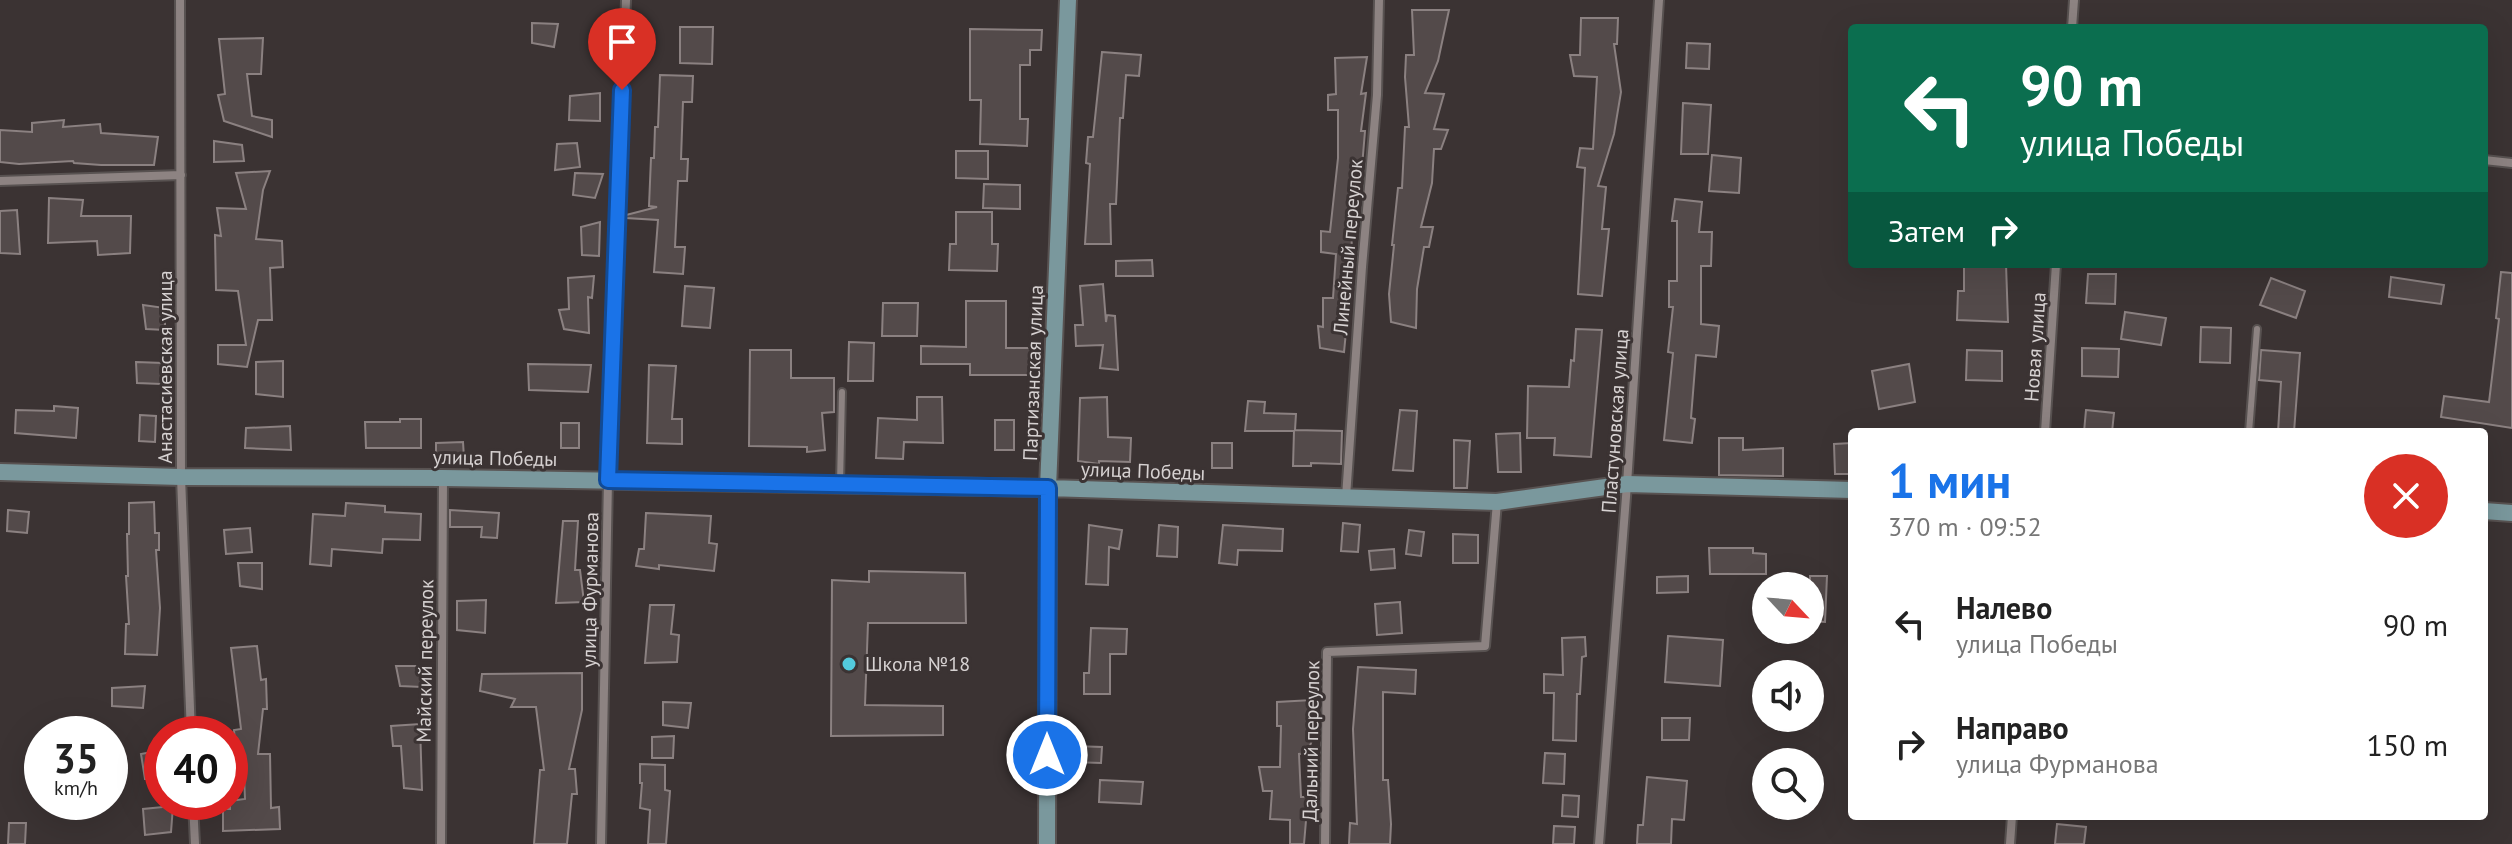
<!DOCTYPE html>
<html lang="ru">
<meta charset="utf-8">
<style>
body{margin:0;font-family:"PT Sans",sans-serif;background:#f2f2f2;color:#222;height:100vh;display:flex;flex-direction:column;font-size:30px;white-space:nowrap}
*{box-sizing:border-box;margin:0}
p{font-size:26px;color:#767676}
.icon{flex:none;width:44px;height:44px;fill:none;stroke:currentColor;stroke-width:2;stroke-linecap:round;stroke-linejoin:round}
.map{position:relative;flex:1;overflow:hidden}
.side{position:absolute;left:1848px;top:428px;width:640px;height:392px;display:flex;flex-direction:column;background:#fff;border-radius:8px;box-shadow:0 8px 32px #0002}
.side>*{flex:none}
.banner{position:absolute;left:1848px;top:24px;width:640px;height:244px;border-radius:8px;box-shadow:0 8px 32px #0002;background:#0b6e4f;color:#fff;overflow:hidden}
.needle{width:52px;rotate:116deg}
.tools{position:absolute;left:1752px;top:572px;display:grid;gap:16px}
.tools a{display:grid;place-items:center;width:72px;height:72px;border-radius:50%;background:#fff;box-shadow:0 8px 32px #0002;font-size:40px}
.speed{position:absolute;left:24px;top:716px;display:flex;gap:16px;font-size:40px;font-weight:700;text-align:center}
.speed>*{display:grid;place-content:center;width:104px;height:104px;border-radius:50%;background:#fff;box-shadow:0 8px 32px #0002;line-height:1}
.speed small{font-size:20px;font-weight:400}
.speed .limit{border:12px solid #d22;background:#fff;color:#111}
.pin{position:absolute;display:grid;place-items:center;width:68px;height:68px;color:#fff;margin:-82px -34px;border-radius:50% 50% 50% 0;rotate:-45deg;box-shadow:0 0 8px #0007}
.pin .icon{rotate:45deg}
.me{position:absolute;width:88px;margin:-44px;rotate:0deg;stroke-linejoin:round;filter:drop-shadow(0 0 6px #0008)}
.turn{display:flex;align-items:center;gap:28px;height:168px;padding:0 40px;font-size:36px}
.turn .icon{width:104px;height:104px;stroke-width:2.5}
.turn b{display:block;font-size:56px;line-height:68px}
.then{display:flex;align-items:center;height:76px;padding:0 40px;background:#0003;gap:16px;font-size:30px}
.round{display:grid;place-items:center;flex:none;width:84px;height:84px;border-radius:42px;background:#f2f2f2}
.overview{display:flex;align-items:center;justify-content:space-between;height:136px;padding:0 40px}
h1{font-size:48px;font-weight:800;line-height:60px;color:#1a73e8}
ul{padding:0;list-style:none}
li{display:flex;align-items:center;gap:24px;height:120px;padding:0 40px}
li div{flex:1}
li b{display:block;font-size:30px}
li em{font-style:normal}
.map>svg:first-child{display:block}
.building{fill:#534a4a;stroke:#8b8181;stroke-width:2}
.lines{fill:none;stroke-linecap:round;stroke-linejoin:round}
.lane-casing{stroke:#585251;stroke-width:10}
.street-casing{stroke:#585251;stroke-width:12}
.secondary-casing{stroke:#585251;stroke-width:20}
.lane{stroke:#8d8382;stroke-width:6}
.street{stroke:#8d8382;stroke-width:8}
.secondary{stroke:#7a989d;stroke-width:16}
.route-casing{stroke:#114b97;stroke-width:20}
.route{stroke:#1a73e8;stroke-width:14}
.poi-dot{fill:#53cadc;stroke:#3b3333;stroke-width:3}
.labels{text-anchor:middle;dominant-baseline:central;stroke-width:6;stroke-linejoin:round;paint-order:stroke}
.street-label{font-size:20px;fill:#d6d1d1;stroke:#3b3333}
.poi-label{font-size:20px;fill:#d6d1d1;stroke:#3b3333;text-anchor:start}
</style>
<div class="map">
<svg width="2512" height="844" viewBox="0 0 2512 844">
<rect width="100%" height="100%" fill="#3b3333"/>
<path class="building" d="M1412 10H1449L1438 61 1425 93 1444 94 1434 129 1448 130 1441 149H1434L1432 183 1421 227H1433L1429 247H1424L1417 289 1416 328 1391 322 1389 294 1394 245H1392L1398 188H1402L1405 127H1409L1405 77 1406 55H1414Z
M1581 18H1618L1617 44H1614L1621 92 1614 134 1598 186 1606 187 1602 229H1609L1602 296 1578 294 1585 168 1577 167 1580 148 1593 149 1597 77 1574 76 1570 55H1580Z
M532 23 558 24 554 47 532 43Z
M680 27H713L712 64 680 63Z
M970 29 1042 30 1041 50H1030V65H1020V119H1028L1027 146 980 144 981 100H970Z
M263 38 261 74H247L252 116 272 120V137L224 121 218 95 225 94 219 39Z
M1687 43 1710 44 1709 69 1686 68Z
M1102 52 1141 55 1139 76 1126 75 1123 118H1120L1116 204H1110L1111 244H1085L1090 164 1086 163 1088 137H1093Z
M1367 57 1361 94 1366 93 1361 131H1365L1362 167 1356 222H1352L1351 281 1344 352 1320 348 1318 326 1323 327V298H1333L1336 254 1321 252V231L1330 232 1338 158V110H1328V95L1336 94 1335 58Z
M660 75 693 76 692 102H683L681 159H688L687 181H678L675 247H685L683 274 654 272 658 220 626 218V215L657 207 649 206 651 158H654L655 127H658Z
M600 93V121L569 120 570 96Z
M1683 103 1711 105 1708 154H1681Z
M64 120 63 127 100 124 101 133 158 137 154 165H101L74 163 73 161 19 164 0 162V130L32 132V123Z
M214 141 242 145 244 161 214 162Z
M577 143 580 167 555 170 557 144Z
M956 151H988V179L956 178Z
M1712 155 1741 158 1739 193 1709 191Z
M270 171 263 190 256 239 282 241 283 267 270 268 272 320H258L247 367 218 364V345H246L238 291 216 290 215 235 221 236 217 208 246 209 236 173Z
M575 173 603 174 595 198 573 195Z
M984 184 1020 185V209L983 208Z
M49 198 83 200 81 216H131L130 253 98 255 97 241 48 243Z
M1675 199 1702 202 1699 232H1712L1711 266H1701V324L1719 326 1716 357 1696 355 1691 418 1695 419 1692 443 1664 440 1673 353 1668 352 1673 307H1669V281H1677V221H1672Z
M17 210 20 254 0 253V211Z
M956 212H992V244H998L997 271 949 270 950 244H956Z
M600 222 599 256 582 255 581 227Z
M1152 260 1153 276H1116V261Z
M1964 264H2006L2008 322 1957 320 1958 291H1964Z
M2501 272 2512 273V428L2441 417 2444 396 2489 402 2499 319 2496 318Z
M2088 274H2116L2115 304 2086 303Z
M594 276 592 298 588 297 589 333 564 329 559 310 569 309 568 278Z
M2391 277 2444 285 2441 304 2389 297Z
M2271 278 2305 291 2296 318 2260 305Z
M1103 284 1106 322 1107 315 1115 316 1118 370 1100 368 1103 345 1076 346 1075 325H1083L1080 286Z
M685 286 714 288 710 328 682 326Z
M966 301H1006V348H1031L1030 375H970V364H921V346L966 347Z
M883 303H918L917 336H882Z
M143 305 165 308V330L146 329Z
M2125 312 2166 318 2161 345 2121 339Z
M2201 327 2231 328 2230 363 2200 362Z
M1576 329 1602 330 1591 457 1554 455 1555 438H1527L1528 386 1569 387 1571 360 1574 361Z
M849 342 874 343 873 381H848Z
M2082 348 2119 349 2118 377 2082 376Z
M750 350H791V378H834V412L822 413 825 450 807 452V447L749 446Z
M1967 350 2002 351V381L1966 380Z
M2261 350 2300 353 2294 432H2278L2281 382 2259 380Z
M283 361V397L256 394V362Z
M136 362 163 363 161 384 137 383Z
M528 364 591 365 588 392 529 390Z
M1909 364 1915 402 1879 409 1872 371Z
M649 365 676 366 672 419H682V444L647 443Z
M917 397H942L943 443 904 442 903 459 876 458 878 418 917 420Z
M1107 397 1108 437 1131 438 1130 462 1099 461V464L1078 461 1080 398Z
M1248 401 1265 402 1264 413 1296 414 1295 430 1342 431 1341 464 1311 463V466H1293L1294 431H1245Z
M54 406 78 408 76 438 15 433 16 410 54 411Z
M1400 410 1417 411 1413 471 1393 470Z
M2086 410 2114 413 2112 432H2084Z
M140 415 156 416 155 442 139 441Z
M400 419H421V448H366L365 422H400Z
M995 420H1014V450H995Z
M561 423H579V448H561Z
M290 426 291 450 245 448 246 428Z
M1520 433 1521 472H1498L1496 434Z
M1719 438H1743V450L1783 448V476L1719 475Z
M1454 440 1470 441 1467 488H1454Z
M463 442 464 458 436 459V443Z
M1212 443H1232V468H1212Z
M1852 443V474H1835L1834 444Z
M154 502 155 533H159V550H156L160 608 157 655 125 654 126 624H129L126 576H128L127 534H129V503Z
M346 503 385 506V512L421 514 420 540 383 539 382 553 332 549 331 566 310 564 313 514 345 516Z
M8 510 29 512 27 533 7 531Z
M450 510 499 513 497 538 481 537 482 527H450Z
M646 513 711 516 709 543 717 544 714 571 659 565V569L636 566 639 549H644Z
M563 521H578L575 570H580L584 602 556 603Z
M1343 523 1360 525 1358 552 1341 551Z
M1089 525 1122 530 1119 549 1109 547 1108 585 1086 584Z
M1159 525 1178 527 1177 557 1157 556Z
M1223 525 1283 529 1282 551 1238 550 1237 565 1219 563Z
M250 528 252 552 226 554 224 530Z
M1409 530 1424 532 1421 556 1406 554Z
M1453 534 1478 535V563H1453Z
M1709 548H1753V553L1766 554V574H1710Z
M1394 549 1395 568 1371 570 1369 551Z
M238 563H262V589L240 586Z
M869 571 965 573 966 623H868L865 705 943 706V735L831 736 832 580 869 582Z
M1688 576V592L1657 593V577Z
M1810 576H1827L1825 622 1810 621Z
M486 600 485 633 457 630V601Z
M1400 602 1402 633 1377 635 1375 604Z
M650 605H674L671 634 679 635 677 662 645 663Z
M1091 628 1127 629 1126 654H1110V694H1084V673H1089Z
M1668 636 1723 640 1720 686 1665 682Z
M1585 637 1586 656 1582 657 1580 694H1577L1576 741 1553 740 1554 693H1544V674L1563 675 1562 638Z
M257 646 261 680 266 679 267 709H263L258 754H270L271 808 279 807 280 829 223 831V809H230V801L245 799 244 776H230V754H236L234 730 241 729 231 648Z
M396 666H425L422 687 400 686Z
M1358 667 1416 670 1415 694 1383 692V780H1388L1391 824 1390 844H1349L1350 823 1357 824 1353 729Z
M582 673V710L569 769H575L577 794H572L567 844H534L540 770H544L536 707H511L515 699 480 691 482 674Z
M145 686 143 708 112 706V688Z
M1312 700 1309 733H1315L1307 753 1299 754 1301 797H1308L1304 844H1290V820L1270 819 1272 791H1263L1259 767H1280L1281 726H1277V702Z
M663 702 691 703 688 728 663 725Z
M1662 718H1690L1689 740H1662Z
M420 724 422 790 404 788 401 746H393L391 726Z
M674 736 673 758H652V737Z
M1073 746 1102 747 1101 763 1072 762Z
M162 750V779H145L141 754Z
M1545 753 1565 754 1564 784 1543 783Z
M640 764 665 765V790L670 791 666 844H648L650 810 640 808 642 783H640Z
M1647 777 1687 781 1684 820 1672 819 1671 844H1637L1638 825H1643Z
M1100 780 1143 782 1141 804 1099 802Z
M1563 795 1579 796 1578 817 1562 816Z
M173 806 171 832 145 835 143 809Z
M9 823H26L25 844H8Z
M2057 824 2086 827 2084 844H2055Z
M1554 826 1575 827 1574 844H1553Z"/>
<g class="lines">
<defs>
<path id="lane" d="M2249 432 2257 329
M840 484 842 392"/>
<path id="street" d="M180 0 181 477 191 734
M2072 28 2074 0
M2484 160 2512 163
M0 181 181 175
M2045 432 2056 264
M1346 497 1362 267 1377 95 1379 0
M193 802 195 844
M441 844 443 478
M601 844 608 480 626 0
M1325 844 1327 652 1485 646 1497 502
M1599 844 1627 484 1659 0
M2010 844 2012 816"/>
<path id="secondary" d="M0 472 181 477 443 478 1048 488 1497 502 1627 484 1852 490
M2484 511 2512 513
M1047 844 1048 488 1068 0"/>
</defs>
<use href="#lane" class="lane-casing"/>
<use href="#street" class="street-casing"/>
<use href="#secondary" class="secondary-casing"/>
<use href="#lane" class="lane"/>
<use href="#street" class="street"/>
<use href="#secondary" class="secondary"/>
</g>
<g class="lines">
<defs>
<path id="route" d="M622 90 608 480 1048 488 1047 755"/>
</defs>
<use href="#route" class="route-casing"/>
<use href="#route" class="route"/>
</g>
<circle class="poi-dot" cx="849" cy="664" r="8"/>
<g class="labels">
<g class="street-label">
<text transform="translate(1348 247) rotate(-85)">Линейный переулок</text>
<text transform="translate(2035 347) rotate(-86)">Новая улица</text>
<text transform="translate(165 367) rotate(-90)">Анастасиевская улица</text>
<text transform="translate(1033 373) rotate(-88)">Партизанская улица</text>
<text transform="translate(1615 421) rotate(-86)">Пластуновская улица</text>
<text transform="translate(495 458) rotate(1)">улица Победы</text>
<text transform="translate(1143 471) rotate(2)">улица Победы</text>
<text transform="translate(590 590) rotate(-89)">улица Фурманова</text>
<text transform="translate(425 661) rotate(-89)">Майский переулок</text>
<text transform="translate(1311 741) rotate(-89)">Дальний переулок</text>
</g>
<g class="poi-label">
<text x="865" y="664">Школа №18</text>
</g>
</g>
</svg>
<div class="tools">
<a><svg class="needle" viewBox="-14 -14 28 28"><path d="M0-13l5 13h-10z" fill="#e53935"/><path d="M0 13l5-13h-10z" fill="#767676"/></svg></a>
<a><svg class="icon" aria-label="sound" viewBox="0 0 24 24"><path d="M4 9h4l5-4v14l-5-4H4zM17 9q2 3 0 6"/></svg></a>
<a><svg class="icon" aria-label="search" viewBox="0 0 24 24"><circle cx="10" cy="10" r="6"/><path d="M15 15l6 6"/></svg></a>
</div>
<div class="speed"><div>35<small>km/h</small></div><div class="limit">40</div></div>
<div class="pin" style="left:622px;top:90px;background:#d93025"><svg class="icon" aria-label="arrive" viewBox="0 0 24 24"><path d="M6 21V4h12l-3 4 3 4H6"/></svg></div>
<svg class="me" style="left:1047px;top:755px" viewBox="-20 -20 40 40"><circle r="17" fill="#1a73e8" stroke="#fff" stroke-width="3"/><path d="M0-11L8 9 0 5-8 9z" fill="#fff"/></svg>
<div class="banner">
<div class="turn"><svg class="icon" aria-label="left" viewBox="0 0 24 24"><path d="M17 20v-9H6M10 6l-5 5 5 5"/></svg><div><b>90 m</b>улица Победы</div></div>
<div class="then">Затем<svg class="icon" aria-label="right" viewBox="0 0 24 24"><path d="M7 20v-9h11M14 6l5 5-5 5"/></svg></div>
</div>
<section class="side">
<div class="overview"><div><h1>1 мин</h1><p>370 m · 09:52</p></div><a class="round" style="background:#d93025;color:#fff"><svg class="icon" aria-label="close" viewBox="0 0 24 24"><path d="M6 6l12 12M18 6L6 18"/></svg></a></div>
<ul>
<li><svg class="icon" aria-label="left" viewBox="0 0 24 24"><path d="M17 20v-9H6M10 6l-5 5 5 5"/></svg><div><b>Налево</b><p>улица Победы</p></div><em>90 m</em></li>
<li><svg class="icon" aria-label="right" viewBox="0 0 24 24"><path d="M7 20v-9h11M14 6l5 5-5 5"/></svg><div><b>Направо</b><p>улица Фурманова</p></div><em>150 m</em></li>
</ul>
</section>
</div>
